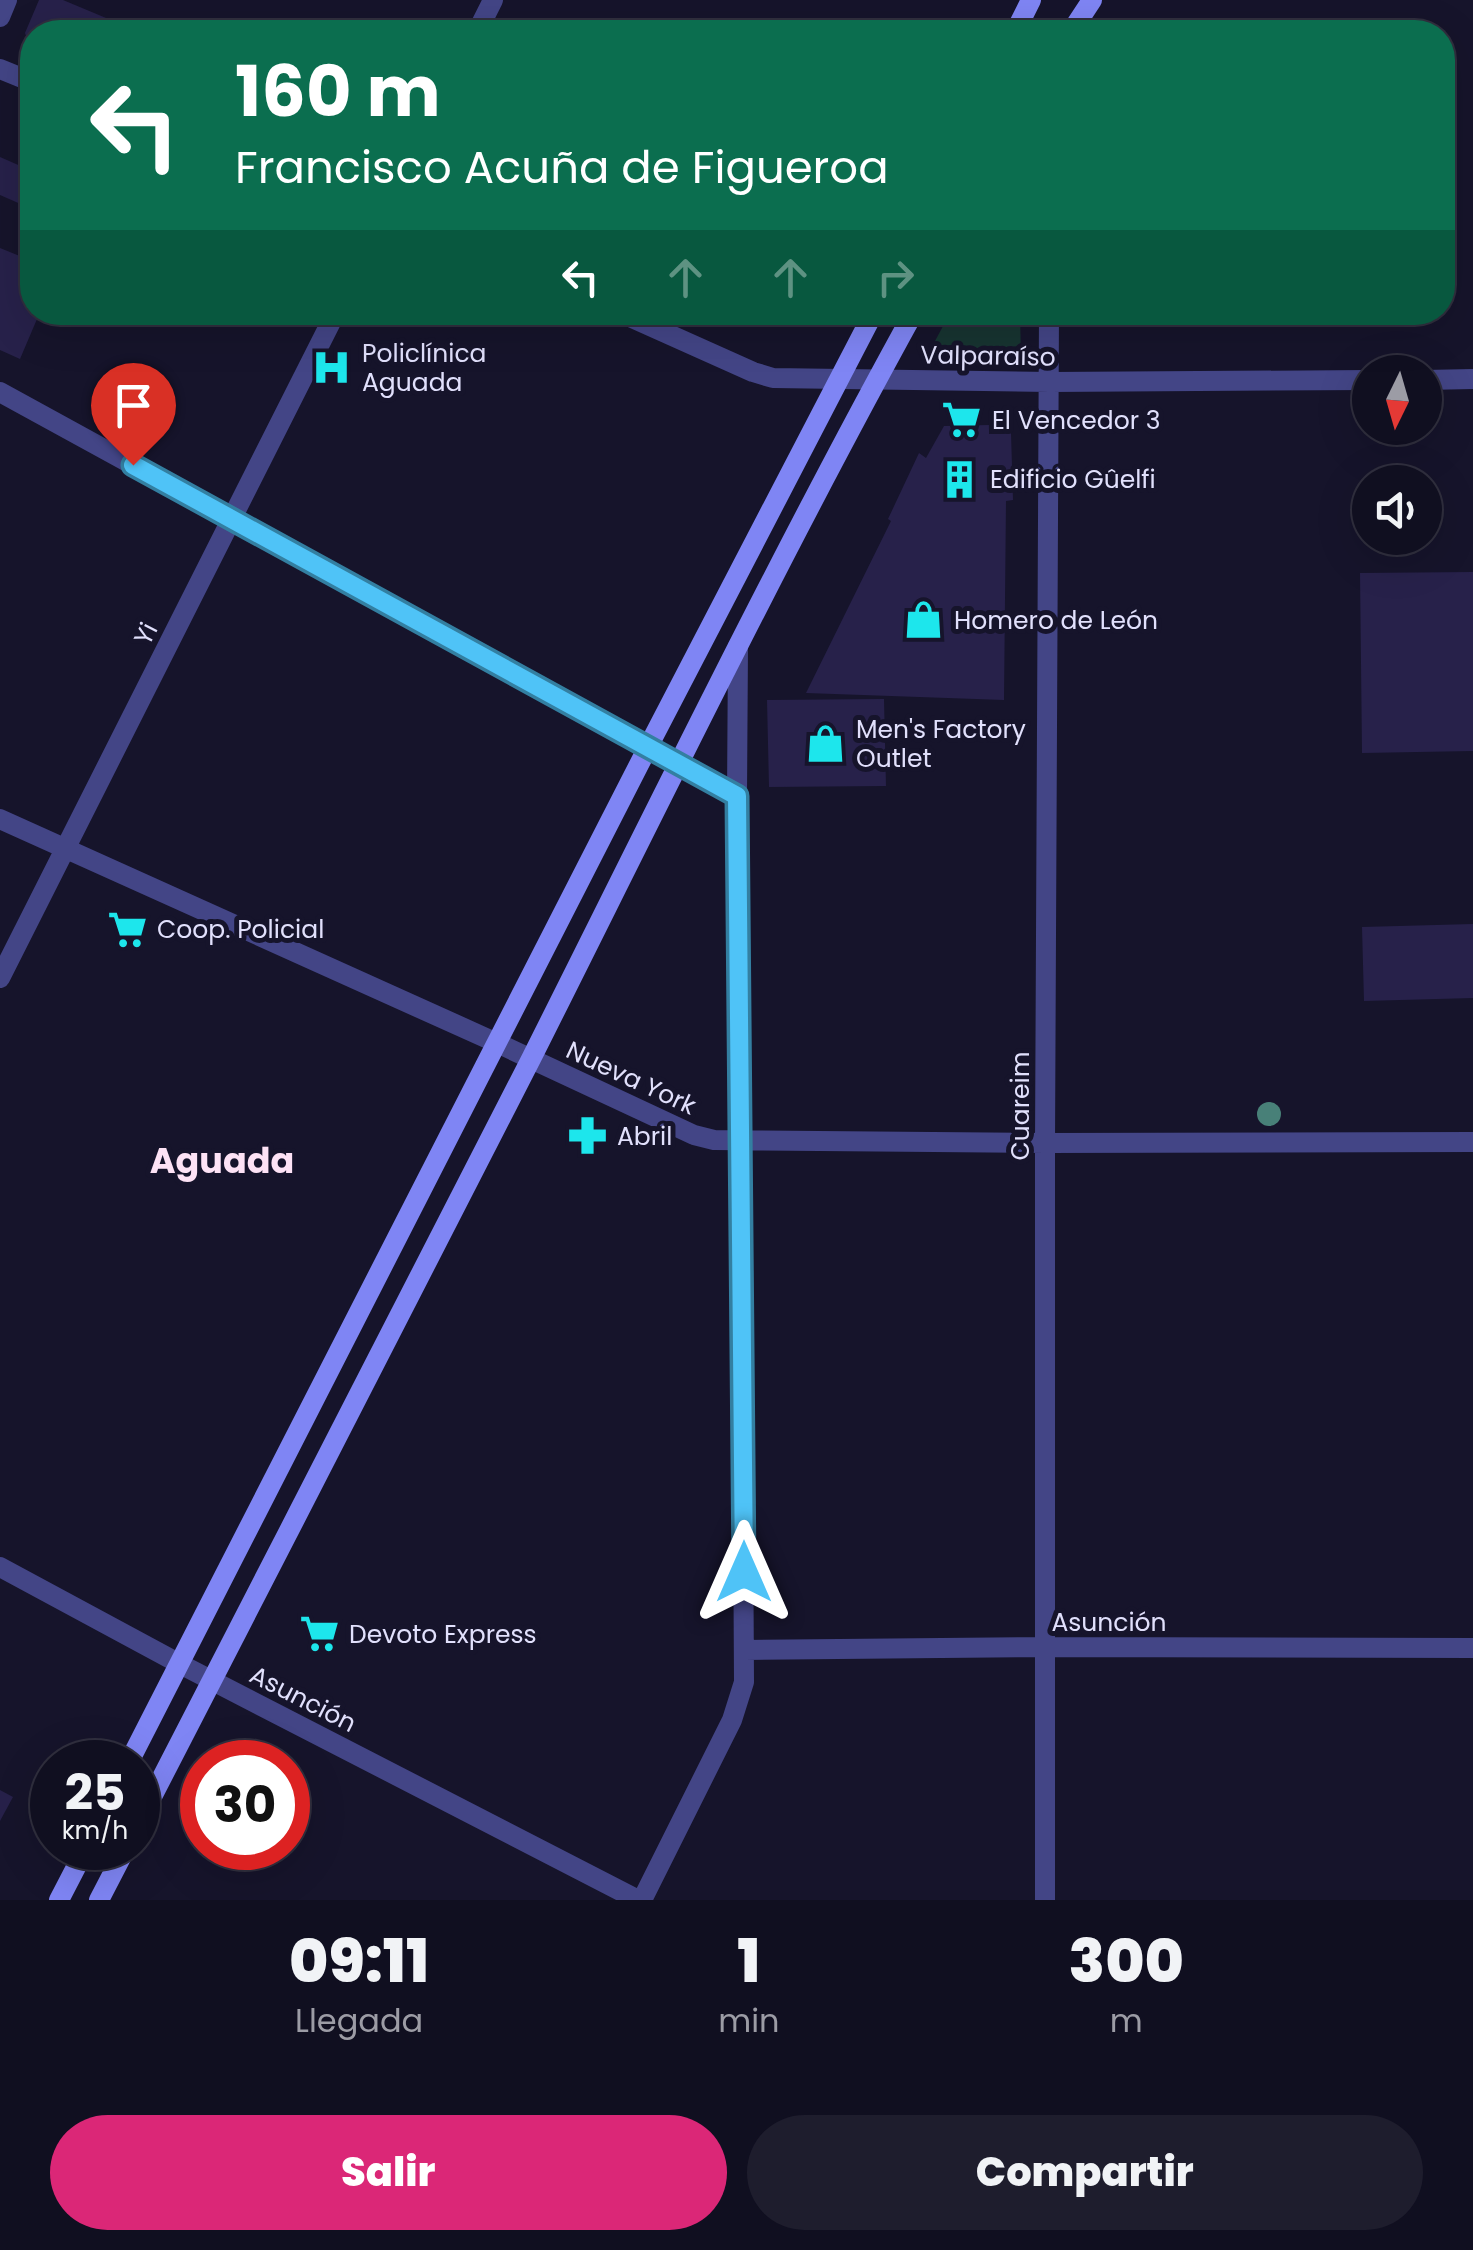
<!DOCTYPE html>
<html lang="es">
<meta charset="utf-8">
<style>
body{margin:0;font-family:Poppins,sans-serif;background:#1e1d2d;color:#f1f3f6;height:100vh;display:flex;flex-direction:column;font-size:38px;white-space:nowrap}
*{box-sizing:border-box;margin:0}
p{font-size:32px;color:#9c9ca5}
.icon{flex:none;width:55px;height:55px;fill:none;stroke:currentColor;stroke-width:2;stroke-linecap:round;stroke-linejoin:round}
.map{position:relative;height:1900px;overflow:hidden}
.sheet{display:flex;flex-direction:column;background:#100f20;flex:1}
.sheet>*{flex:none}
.banner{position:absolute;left:20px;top:20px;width:1435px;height:305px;border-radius:40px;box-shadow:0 10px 40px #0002,0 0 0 2px #302f3e;background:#0b6e4f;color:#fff;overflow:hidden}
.needle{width:65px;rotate:185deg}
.fabs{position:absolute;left:1352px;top:355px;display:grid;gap:20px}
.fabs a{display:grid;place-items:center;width:90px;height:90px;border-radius:50%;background:#100f20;box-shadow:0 10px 40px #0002,0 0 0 2px #302f3e;font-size:50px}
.speed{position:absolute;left:30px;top:1740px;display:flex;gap:20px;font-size:50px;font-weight:700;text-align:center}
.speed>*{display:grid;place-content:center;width:130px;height:130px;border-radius:50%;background:#100f20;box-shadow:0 10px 40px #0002,0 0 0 2px #302f3e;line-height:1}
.speed small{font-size:25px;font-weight:400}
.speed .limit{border:15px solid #d22;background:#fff;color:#111}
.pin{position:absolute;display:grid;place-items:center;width:85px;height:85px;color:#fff;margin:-102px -42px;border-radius:50% 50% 50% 0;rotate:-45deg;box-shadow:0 0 10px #0007}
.pin .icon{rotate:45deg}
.me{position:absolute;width:110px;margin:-55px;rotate:0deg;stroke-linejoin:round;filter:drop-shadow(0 0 8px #0008)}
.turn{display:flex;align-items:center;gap:35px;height:210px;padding:0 50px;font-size:45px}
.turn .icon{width:130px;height:130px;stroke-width:2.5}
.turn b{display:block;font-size:70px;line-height:85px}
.lanes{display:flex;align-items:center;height:95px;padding:0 50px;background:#0003;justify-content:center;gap:50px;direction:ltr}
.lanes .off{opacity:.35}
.eta{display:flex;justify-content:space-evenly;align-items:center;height:170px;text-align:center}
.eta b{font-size:60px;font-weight:800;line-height:70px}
.primary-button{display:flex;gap:20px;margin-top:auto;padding:20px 50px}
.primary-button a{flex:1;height:115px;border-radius:60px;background:#db2777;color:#fff;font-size:40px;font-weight:800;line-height:115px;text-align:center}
.primary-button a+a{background:#1e1d2d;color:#f1f3f6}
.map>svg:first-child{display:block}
.green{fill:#173431}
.building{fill:#27214a}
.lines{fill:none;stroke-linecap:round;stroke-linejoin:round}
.minor{stroke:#434586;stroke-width:20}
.tertiary{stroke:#434586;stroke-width:20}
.secondary{stroke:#7f85f4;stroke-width:20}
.tree{fill:#488078}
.route-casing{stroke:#337fa1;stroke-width:25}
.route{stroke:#4fc3f7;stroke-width:18}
.labels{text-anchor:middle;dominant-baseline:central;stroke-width:10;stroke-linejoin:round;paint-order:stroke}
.poi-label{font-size:25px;fill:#e1e0fc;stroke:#16142b;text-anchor:start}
.street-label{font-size:25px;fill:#e1e0fc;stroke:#16142b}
.district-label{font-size:35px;font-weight:bold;fill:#fde2f5;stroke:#16142b}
</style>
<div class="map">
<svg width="1473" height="1900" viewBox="0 0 1473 1900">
<rect width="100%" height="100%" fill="#16142b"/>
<path class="green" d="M950 313H1020L1021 356H927Z"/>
<path class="building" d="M39 0H63L106 18 100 32H32V52L25 33Z
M0 157 32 171V209L0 195Z
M0 248 32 261V312H40L20 359 0 350Z
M989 425V434L1011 433 1013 500 1006 501 1004 700 806 693 891 521 888 519 919 453 926 458 944 426Z
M1473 572V751L1362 753 1360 573Z
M884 699 886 786 769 787 767 700Z
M1473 924V998L1364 1001 1362 927Z
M0 1790 13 1797 0 1821Z"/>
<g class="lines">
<path class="minor" d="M477 32 493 0
M0 69 32 82
M619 312 753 372 773 378 1050 382 1370 380
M1425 380 1473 379
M0 392 737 796
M0 819 497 1043 694 1135 714 1140 1045 1143 1473 1142
M0 978 336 312
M0 1567 180 1664 638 1900
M745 1650 1044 1647 1473 1648
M642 1900 732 1720 744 1682 741 1141 737 796 738 646
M1045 1900V1143L1049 312"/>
<path class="tertiary" d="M0 17 7 0"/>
<path class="secondary" d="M1015 32 1031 0
M1071 32 1092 0
M129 1762 648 747 874 312
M138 1824C269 1568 402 1314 532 1057 657 808 779 557 914 312
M59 1900 86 1848
M99 1900 126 1848"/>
</g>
<circle class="tree" cx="1269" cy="1114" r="12"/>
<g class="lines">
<defs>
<path id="route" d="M133 465 737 796 744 1572"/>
</defs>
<use href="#route" class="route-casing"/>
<use href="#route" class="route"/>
</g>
<defs>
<symbol id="hospital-bare" viewBox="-9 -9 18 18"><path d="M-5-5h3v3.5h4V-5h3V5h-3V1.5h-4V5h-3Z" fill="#1de6ec" stroke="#16142b" stroke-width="2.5" paint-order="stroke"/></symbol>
<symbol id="supermarket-bare" viewBox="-9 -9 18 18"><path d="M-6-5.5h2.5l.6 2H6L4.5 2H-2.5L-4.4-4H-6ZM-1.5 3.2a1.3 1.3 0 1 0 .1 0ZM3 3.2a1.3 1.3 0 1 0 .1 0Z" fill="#1de6ec" stroke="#16142b" stroke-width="2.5" paint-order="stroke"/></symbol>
<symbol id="building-bare" viewBox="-9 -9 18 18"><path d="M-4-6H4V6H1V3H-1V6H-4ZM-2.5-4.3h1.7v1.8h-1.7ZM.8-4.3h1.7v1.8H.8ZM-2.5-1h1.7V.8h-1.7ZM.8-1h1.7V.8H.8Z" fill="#1de6ec" stroke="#16142b" stroke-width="2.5" paint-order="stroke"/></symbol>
<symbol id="shop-bare" viewBox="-9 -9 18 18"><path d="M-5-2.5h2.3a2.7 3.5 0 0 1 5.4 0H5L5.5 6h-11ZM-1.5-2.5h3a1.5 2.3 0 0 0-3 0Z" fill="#1de6ec" stroke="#16142b" stroke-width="2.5" paint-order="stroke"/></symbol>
<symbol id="pharmacy-bare" viewBox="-9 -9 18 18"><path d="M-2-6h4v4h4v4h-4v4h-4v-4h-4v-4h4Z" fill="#1de6ec" stroke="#16142b" stroke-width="2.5" paint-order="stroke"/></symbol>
</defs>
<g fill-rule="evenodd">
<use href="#hospital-bare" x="304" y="340" width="55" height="55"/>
<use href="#supermarket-bare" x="934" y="392" width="55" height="55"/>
<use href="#building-bare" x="932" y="452" width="55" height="55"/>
<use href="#shop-bare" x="896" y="592" width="55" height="55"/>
<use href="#shop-bare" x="798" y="716" width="55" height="55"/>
<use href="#supermarket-bare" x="100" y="902" width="55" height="55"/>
<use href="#pharmacy-bare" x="560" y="1108" width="55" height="55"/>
<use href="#supermarket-bare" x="292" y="1606" width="55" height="55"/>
</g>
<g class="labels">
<g class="poi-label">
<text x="362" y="353">Policlínica<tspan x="362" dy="29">Aguada</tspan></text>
<text x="992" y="420">El Vencedor 3</text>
<text x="990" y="479">Edificio Gûelfi</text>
<text x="954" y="620">Homero de León</text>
<text x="856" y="729">Men's Factory<tspan x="856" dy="29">Outlet</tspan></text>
<text x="157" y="929">Coop. Policial</text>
<text x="617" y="1136">Abril</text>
<text x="349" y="1634">Devoto Express</text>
</g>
<g class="street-label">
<text transform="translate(988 356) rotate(1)">Valparaíso</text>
<text transform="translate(146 634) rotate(-63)">Yi</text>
<text transform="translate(631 1078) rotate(25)">Nueva York</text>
<text transform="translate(1020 1106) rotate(-90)">Cuareim</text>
<text x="1109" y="1622">Asunción</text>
<text transform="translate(303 1699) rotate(27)">Asunción</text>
</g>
<g class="district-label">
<text x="222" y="1160">Aguada</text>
</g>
</g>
</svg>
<div class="fabs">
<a><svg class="needle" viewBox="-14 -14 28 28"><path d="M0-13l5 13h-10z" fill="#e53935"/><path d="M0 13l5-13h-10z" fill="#9c9ca5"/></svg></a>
<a><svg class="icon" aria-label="sound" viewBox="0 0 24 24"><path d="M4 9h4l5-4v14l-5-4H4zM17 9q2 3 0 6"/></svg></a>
</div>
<div class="speed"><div>25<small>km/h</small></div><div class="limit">30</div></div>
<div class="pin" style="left:133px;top:465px;background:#d93025"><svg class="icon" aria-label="arrive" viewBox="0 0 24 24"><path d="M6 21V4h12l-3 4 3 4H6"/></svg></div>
<svg class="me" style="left:744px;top:1572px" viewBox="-20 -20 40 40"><path d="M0-17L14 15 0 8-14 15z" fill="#4fc3f7" stroke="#fff" stroke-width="4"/></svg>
<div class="banner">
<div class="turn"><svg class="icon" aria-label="left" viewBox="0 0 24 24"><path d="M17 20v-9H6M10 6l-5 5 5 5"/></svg><div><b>160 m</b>Francisco Acuña de Figueroa</div></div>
<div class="lanes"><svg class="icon" aria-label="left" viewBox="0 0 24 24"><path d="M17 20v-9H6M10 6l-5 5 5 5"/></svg><svg class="icon off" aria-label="ahead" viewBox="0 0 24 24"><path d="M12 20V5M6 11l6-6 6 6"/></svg><svg class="icon off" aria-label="ahead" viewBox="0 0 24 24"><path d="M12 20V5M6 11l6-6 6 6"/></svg><svg class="icon off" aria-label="right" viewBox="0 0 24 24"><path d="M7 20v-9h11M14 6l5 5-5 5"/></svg></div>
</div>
</div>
<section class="sheet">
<div class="eta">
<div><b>09:11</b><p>Llegada</p></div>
<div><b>1</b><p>min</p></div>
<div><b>300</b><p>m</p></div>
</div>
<div class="primary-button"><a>Salir</a><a>Compartir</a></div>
</section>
